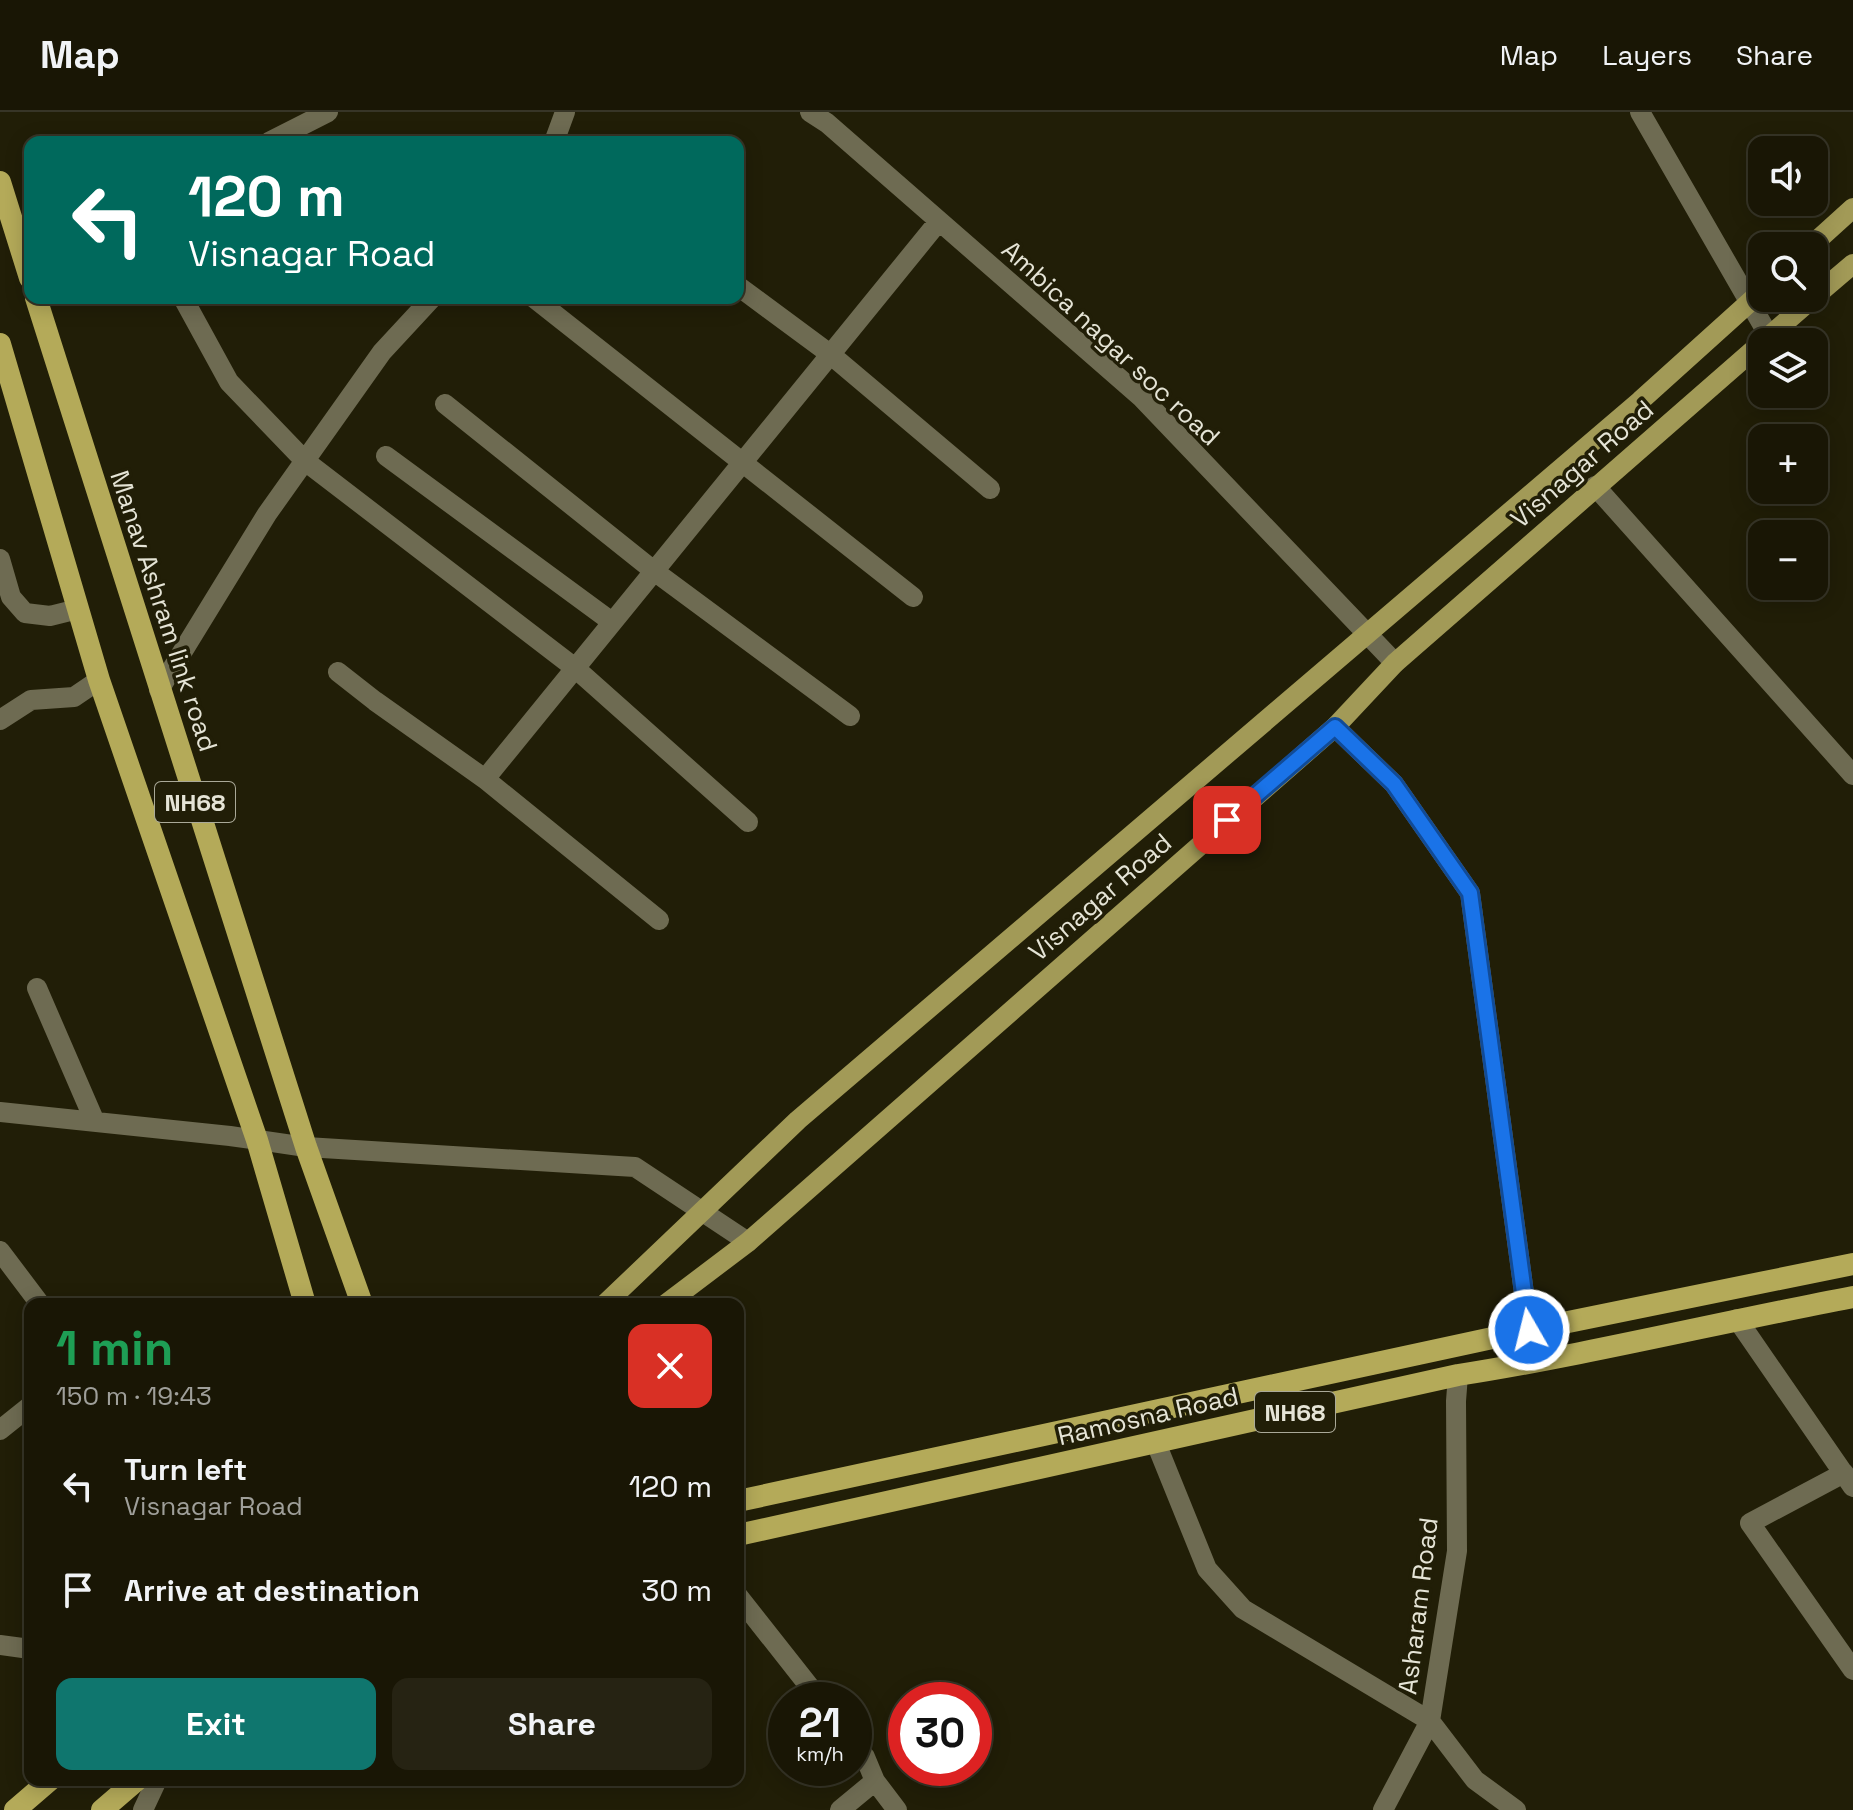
<!DOCTYPE html>
<meta charset="utf-8">
<style>
body{margin:0;font-family:"Space Grotesk",sans-serif;background:#262313;color:#f1f3f6;height:100vh;display:flex;flex-direction:column;font-size:30px;white-space:nowrap}
*{box-sizing:border-box;margin:0}
p{font-size:26px;color:#9f9f9a}
.icon{flex:none;width:44px;height:44px;fill:none;stroke:currentColor;stroke-width:2;stroke-linecap:round;stroke-linejoin:round}
.map{position:relative;flex:1;overflow:hidden}
.panel{position:absolute;left:24px;top:1186px;width:720px;height:488px;display:flex;flex-direction:column;background:#191605;border-radius:16px;box-shadow:0 4px 20px #0003,0 0 0 2px #373527}
.panel>*{flex:none}
.guide{position:absolute;left:24px;top:24px;width:720px;height:168px;border-radius:16px;box-shadow:0 4px 20px #0003,0 0 0 2px #373527;background:#00695c;color:#fff;overflow:hidden}
.controls{position:absolute;left:1748px;top:24px;display:grid;gap:16px}
.controls a{display:grid;place-items:center;width:80px;height:80px;border-radius:16px;background:#191605;box-shadow:0 4px 20px #0003,0 0 0 2px #373527;font-size:40px}
.speed{position:absolute;left:768px;top:1570px;display:flex;gap:16px;font-size:40px;font-weight:700;text-align:center}
.speed>*{display:grid;place-content:center;width:104px;height:104px;border-radius:50%;background:#191605;box-shadow:0 4px 20px #0003,0 0 0 2px #373527;line-height:1}
.speed small{font-size:20px;font-weight:400}
.speed .limit{border:12px solid #d22;background:#fff;color:#111}
.pin{position:absolute;display:grid;place-items:center;width:68px;height:68px;color:#fff;margin:-34px;border-radius:16px;box-shadow:0 4px 12px #0006}
.me{position:absolute;width:88px;margin:-44px;rotate:352deg;stroke-linejoin:round;filter:drop-shadow(0 0 6px #0008)}
.turn{display:flex;align-items:center;gap:28px;height:168px;padding:0 32px;font-size:36px}
.turn .icon{width:104px;height:104px;stroke-width:2.5}
.turn b{display:block;font-size:56px;line-height:68px}
.round{display:grid;place-items:center;flex:none;width:84px;height:84px;border-radius:16px;background:#262313}
.headline{display:flex;align-items:center;justify-content:space-between;height:136px;padding:0 32px}
h1{font-size:48px;font-weight:800;line-height:60px;color:#1e9e55}
.primary-button{display:flex;gap:16px;margin-top:auto;padding:16px 32px}
.primary-button a{flex:1;height:92px;border-radius:16px;background:#0f766e;color:#fff;font-size:32px;font-weight:800;line-height:92px;text-align:center}
.primary-button a+a{background:#262313;color:#f1f3f6}
ul{padding:0;list-style:none}
li{display:flex;align-items:center;gap:24px;height:104px;padding:0 32px}
li div{flex:1}
li b{display:block;font-size:30px}
li em{font-style:normal}
header{display:flex;align-items:center;gap:48px;box-sizing:border-box;height:112px;padding:0 40px;background:#191605;border-bottom:2px solid #373527}
header strong{font-size:38px}
nav{display:flex;gap:44px;margin-inline-start:auto;font-size:28px}
.map>svg:first-child{display:block}
.lines{fill:none;stroke-linecap:round;stroke-linejoin:round}
.minor{stroke:#6e6b52;stroke-width:20}
.primary{stroke:#a29a57;stroke-width:20}
.trunk{stroke:#b4aa59;stroke-width:22}
.route-casing{stroke:#114b97;stroke-width:20}
.route{stroke:#1a73e8;stroke-width:14}
.labels{text-anchor:middle;dominant-baseline:central;stroke-width:7;stroke-linejoin:round;paint-order:stroke}
.shield{fill:#211e07;stroke:#aaa998;stroke-width:2}
.shield-label{font-size:24px;font-weight:bold;fill:#e5e4d6}
.street-label{font-size:26px;fill:#e5e4d6;stroke:#211e07}
</style>
<header>
<strong>Map</strong>
<nav><a>Map</a><a>Layers</a><a>Share</a></nav>
</header>
<div class="map">
<svg width="1853" height="1698" viewBox="0 0 1853 1698">
<rect width="100%" height="100%" fill="#211e07"/>
<g class="lines">
<path class="minor" d="M810 0 827 11 1142 286 1395 551
M1640 0 1769 224
M269 30 328 0
M554 30 565 0
M738 174 830 242 990 377
M183 186 229 270 305 349 575 556 748 710
M534 186 913 485
M445 292 654 459 850 604
M386 344 612 510
M1595 374 1853 663
M0 447 11 485 25 501 50 504 78 497
M338 560 375 589 485 667 939 109
M159 578 267 402 382 240 432 186
M0 608 31 588 74 585 99 568
M1335 615 1394 672 1470 781 1529 1218
M485 667 659 808
M37 876 95 1010
M0 1000 230 1024 306 1035 635 1055 748 1130
M0 1139 40 1192
M1737 1207 1853 1375
M1458 1263 1456 1289 1457 1439 1430 1609 1475 1668 1516 1698
M0 1318 30 1294
M1156 1331 1207 1457 1243 1497 1430 1609 1383 1698
M1844 1361 1750 1411 1853 1558
M738 1484 820 1588
M0 1533 30 1537
M854 1631 865 1645 875 1669 897 1698
M143 1698 157 1668
M840 1698 875 1669"/>
<path class="primary" d="M1811 134 1853 96
M1814 185 1853 152
M605 1192 798 1008 1640 289 1762 179
M666 1192 748 1130 1335 615 1395 551 1813 186"/>
<path class="trunk" d="M0 70 30 166
M36 186 306 1035 362 1192
M0 232 99 568 257 1028 305 1192
M738 1389 1529 1218 1853 1152
M738 1423 1458 1263C1591 1242 1721 1210 1853 1185
M15 1698 50 1668
M102 1698 137 1668"/>
</g>
<g class="lines">
<defs>
<path id="route" d="M1227 708 1335 615 1394 672 1470 781 1529 1218"/>
</defs>
<use href="#route" class="route-casing"/>
<use href="#route" class="route"/>
</g>
<g class="labels">
<g class="shield">
<rect x="155" y="670" width="80" height="40" rx="6"/>
<rect x="1255" y="1280" width="80" height="40" rx="6"/>
</g>
<g class="shield-label">
<text x="195" y="690">NH68</text>
<text x="1295" y="1300">NH68</text>
</g>
<g class="street-label">
<text transform="translate(1111 231) rotate(43)">Ambica nagar soc road</text>
<text transform="translate(1582 352) rotate(-41)">Visnagar Road</text>
<text transform="translate(164 499) rotate(72)">Manav Ashram link road</text>
<text transform="translate(1100 785) rotate(-41)">Visnagar Road</text>
<text transform="translate(1148 1304) rotate(-13)">Ramosna Road</text>
<text transform="translate(1418 1494) rotate(-83)">Asharam Road</text>
</g>
</g>
</svg>
<div class="controls">
<a><svg class="icon" aria-label="sound" viewBox="0 0 24 24"><path d="M4 9h4l5-4v14l-5-4H4zM17 9q2 3 0 6"/></svg></a>
<a><svg class="icon" aria-label="search" viewBox="0 0 24 24"><circle cx="10" cy="10" r="6"/><path d="M15 15l6 6"/></svg></a>
<a><svg class="icon" aria-label="layers" viewBox="0 0 24 24"><path d="M12 4l9 5-9 5-9-5zM3 14l9 5 9-5"/></svg></a>
<a>+</a>
<a>−</a>
</div>
<div class="speed"><div>21<small>km/h</small></div><div class="limit">30</div></div>
<div class="pin" style="left:1227px;top:708px;background:#d93025"><svg class="icon" aria-label="arrive" viewBox="0 0 24 24"><path d="M6 21V4h12l-3 4 3 4H6"/></svg></div>
<svg class="me" style="left:1529px;top:1218px" viewBox="-20 -20 40 40"><circle r="17" fill="#1a73e8" stroke="#fff" stroke-width="3"/><path d="M0-11L8 9 0 5-8 9z" fill="#fff"/></svg>
<div class="guide">
<div class="turn"><svg class="icon" aria-label="left" viewBox="0 0 24 24"><path d="M17 20v-9H6M10 6l-5 5 5 5"/></svg><div><b>120 m</b>Visnagar Road</div></div>
</div>
<section class="panel">
<div class="headline"><div><h1>1 min</h1><p>150 m · 19:43</p></div><a class="round" style="background:#d93025;color:#fff"><svg class="icon" aria-label="close" viewBox="0 0 24 24"><path d="M6 6l12 12M18 6L6 18"/></svg></a></div>
<ul>
<li><svg class="icon" aria-label="left" viewBox="0 0 24 24"><path d="M17 20v-9H6M10 6l-5 5 5 5"/></svg><div><b>Turn left</b><p>Visnagar Road</p></div><em>120 m</em></li>
<li><svg class="icon" aria-label="arrive" viewBox="0 0 24 24"><path d="M6 21V4h12l-3 4 3 4H6"/></svg><div><b>Arrive at destination</b></div><em>30 m</em></li>
</ul>
<div class="primary-button"><a>Exit</a><a>Share</a></div>
</section>
</div>
